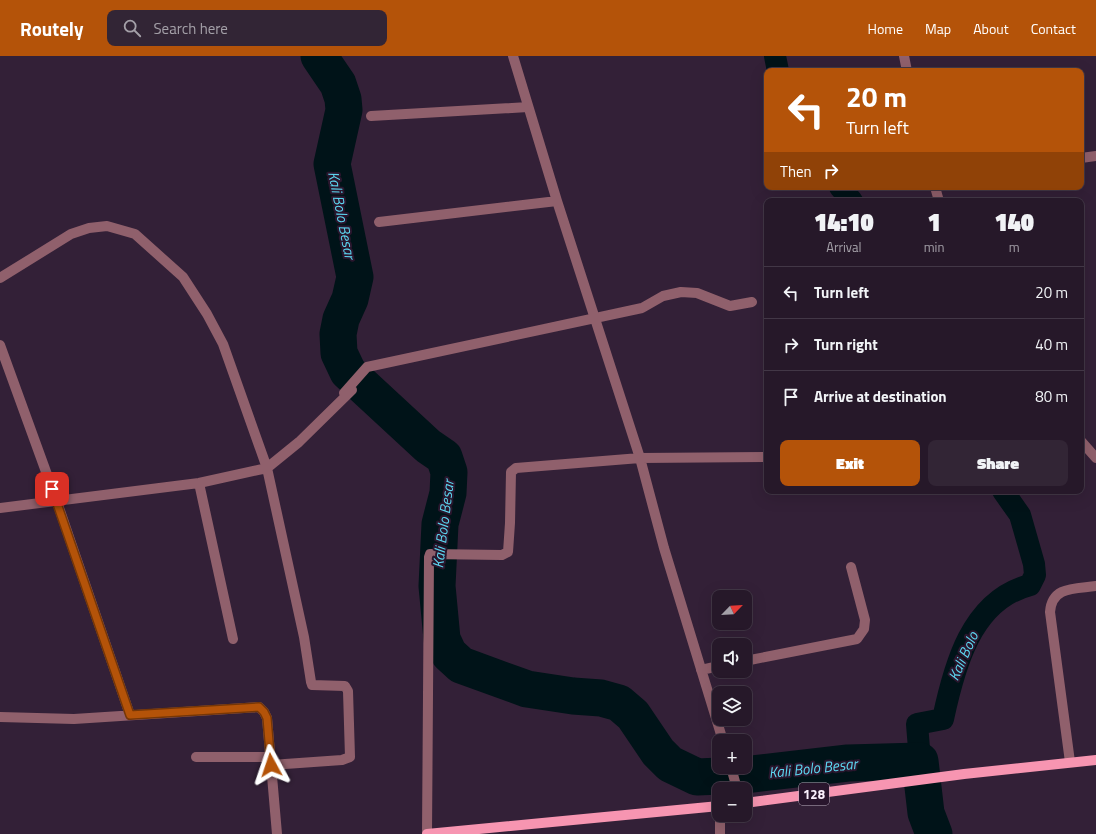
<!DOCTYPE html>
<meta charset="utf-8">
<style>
body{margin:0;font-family:"Titillium Web",sans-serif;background:#322535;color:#f1f3f6;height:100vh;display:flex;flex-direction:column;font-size:15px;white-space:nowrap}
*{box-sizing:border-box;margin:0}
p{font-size:13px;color:#a4a0a8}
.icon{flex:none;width:22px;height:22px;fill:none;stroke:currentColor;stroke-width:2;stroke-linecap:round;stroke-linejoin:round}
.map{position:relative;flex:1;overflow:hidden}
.sheet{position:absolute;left:764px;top:142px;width:320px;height:296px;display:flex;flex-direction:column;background:#261829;border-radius:8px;box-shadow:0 4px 16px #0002,0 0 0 1px #423746}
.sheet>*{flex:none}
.banner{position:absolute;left:764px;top:12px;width:320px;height:122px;border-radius:8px;box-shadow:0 4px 16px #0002,0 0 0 1px #423746;background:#b45309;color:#fff;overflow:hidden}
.needle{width:26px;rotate:65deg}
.tools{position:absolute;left:712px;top:534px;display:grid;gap:8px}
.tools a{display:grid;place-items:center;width:40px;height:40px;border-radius:8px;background:#261829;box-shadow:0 4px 16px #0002,0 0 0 1px #423746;font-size:20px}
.pin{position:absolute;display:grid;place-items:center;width:34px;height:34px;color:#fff;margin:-17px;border-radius:8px;box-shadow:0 2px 6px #0006}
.me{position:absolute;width:44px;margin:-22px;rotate:355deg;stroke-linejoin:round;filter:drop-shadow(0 0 3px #0008)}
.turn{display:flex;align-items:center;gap:14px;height:84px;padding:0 16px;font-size:18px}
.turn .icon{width:52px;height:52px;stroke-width:2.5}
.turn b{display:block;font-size:28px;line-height:34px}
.then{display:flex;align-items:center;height:38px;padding:0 16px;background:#0003;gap:8px;font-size:15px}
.eta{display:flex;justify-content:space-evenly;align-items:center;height:68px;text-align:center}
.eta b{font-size:24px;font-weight:800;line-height:28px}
.cta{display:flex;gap:8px;margin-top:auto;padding:8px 16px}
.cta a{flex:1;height:46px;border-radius:8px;background:#b45309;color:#fff;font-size:16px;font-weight:800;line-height:46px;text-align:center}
.cta a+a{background:#322535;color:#f1f3f6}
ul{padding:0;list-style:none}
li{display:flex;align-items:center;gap:12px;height:52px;padding:0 16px;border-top:1px solid #423746}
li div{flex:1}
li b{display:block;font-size:15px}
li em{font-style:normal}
header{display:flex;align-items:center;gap:24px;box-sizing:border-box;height:56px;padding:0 20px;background:#b45309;color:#fff}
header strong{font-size:19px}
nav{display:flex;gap:22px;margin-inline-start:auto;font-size:14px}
.search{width:280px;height:36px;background:#322535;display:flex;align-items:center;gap:10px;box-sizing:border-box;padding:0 14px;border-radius:8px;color:#a4a0a8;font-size:15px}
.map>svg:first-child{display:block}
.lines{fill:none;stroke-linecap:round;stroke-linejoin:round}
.canal{stroke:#001318;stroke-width:22}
.river{stroke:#001318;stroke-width:37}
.lane{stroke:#90606c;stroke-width:10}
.street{stroke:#90606c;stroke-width:10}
.primary{stroke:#f795b1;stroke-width:10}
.route-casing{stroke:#753606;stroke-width:10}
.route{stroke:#b45309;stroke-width:7}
.labels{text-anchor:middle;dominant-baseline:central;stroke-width:4;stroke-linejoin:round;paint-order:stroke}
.shield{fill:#29162d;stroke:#bcafbf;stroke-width:1}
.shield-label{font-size:13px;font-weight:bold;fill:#fbf1fd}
.water-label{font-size:15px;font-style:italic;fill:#5cd6f0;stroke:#29162d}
</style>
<header>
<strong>Routely</strong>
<div class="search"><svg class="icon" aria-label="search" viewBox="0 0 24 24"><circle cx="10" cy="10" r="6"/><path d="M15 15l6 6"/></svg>Search here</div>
<nav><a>Home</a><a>Map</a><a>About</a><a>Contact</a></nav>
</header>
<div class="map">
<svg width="1096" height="778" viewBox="0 0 1096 778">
<rect width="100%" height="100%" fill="#332037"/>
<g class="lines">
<path class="canal" d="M775 0 778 15
M840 131 852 145
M920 705 917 668 943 663C954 611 971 544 1030 529L1035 519 1034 508 1020 459 1003 435"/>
<path class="river" d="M319 0 338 28 343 43 344 54 332 108 355 221 350 243 341 263 338 278 339 297 348 316 428 390 444 401 449 416 448 437 440 468 437 530 442 583 449 598 461 609 527 633 573 640 601 642 619 647 633 659 658 696 670 708 697 721 744 719 848 707 920 705 926 757 934 778"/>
<path class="lane" d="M196 701H270"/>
<path class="street" d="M513 0 557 145 640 402 664 492 723 685
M904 0 907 15
M371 60 528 51
M1081 102 1096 100
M935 131 939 145
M379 166 557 145
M0 222 71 178 89 172 107 170 135 178 183 221 207 258 223 288 267 412 304 581 311 626 312 629 345 630 348 635 350 701 342 704 271 709
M0 289 57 446 130 659
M344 337 367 311 642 252 663 240 681 236 697 237 730 250 752 246
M1081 385 1096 402
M199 427 233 583
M0 452 199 427 267 412 299 386 352 334
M745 605 857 583 864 573 865 564 851 511
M701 614 719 610
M0 661 74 663 259 651 264 656 267 662 277 778
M1070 706 1050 556C1052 530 1075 533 1096 530
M731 711 737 733
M720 759V778
M427 778 429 501 430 498 502 499 508 496 510 467 511 416 516 412 640 402 767 401"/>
<path class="primary" d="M745 747 964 718 1096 704
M427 778 719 750"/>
</g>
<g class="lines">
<defs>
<path id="route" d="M52 433 130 659 259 651 264 656 267 662 271 709"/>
</defs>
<use href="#route" class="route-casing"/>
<use href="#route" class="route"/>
</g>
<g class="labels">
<rect class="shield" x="799" y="727" width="30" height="22" rx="3"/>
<g class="shield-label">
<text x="814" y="738">128</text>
</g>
<g class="water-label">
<text transform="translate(342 159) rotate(79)">Kali Bolo Besar</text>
<text transform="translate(443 468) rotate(-83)">Kali Bolo Besar</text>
<text transform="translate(963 600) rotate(-66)">Kali Bolo</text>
<text transform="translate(813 712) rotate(-6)">Kali Bolo Besar</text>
</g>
</g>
</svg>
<div class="tools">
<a><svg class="needle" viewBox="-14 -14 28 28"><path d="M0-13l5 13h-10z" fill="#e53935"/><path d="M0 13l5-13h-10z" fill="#a4a0a8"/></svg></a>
<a><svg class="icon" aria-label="sound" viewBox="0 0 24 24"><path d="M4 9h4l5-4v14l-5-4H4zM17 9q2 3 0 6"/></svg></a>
<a><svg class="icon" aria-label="layers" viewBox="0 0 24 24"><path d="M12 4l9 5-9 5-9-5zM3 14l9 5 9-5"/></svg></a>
<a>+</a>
<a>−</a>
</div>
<div class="pin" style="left:52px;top:433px;background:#d93025"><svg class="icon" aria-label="arrive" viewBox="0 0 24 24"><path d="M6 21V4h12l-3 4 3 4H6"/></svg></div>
<svg class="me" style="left:271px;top:709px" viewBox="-20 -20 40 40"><path d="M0-17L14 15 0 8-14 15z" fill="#b45309" stroke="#fff" stroke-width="4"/></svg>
<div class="banner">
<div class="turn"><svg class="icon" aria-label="left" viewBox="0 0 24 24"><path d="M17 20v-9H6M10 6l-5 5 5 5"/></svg><div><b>20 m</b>Turn left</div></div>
<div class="then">Then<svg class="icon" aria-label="right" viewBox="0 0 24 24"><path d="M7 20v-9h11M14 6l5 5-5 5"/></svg></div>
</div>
<section class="sheet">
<div class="eta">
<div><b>14:10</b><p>Arrival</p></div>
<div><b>1</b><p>min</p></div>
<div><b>140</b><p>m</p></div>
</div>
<ul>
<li><svg class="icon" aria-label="left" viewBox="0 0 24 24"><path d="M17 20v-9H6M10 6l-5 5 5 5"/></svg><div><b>Turn left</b></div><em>20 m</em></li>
<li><svg class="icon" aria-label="right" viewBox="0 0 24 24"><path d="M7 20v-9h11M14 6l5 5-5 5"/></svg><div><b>Turn right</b></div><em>40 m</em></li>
<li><svg class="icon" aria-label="arrive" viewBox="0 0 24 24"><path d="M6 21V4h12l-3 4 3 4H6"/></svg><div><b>Arrive at destination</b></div><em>80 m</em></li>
</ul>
<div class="cta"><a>Exit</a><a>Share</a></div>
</section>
</div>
